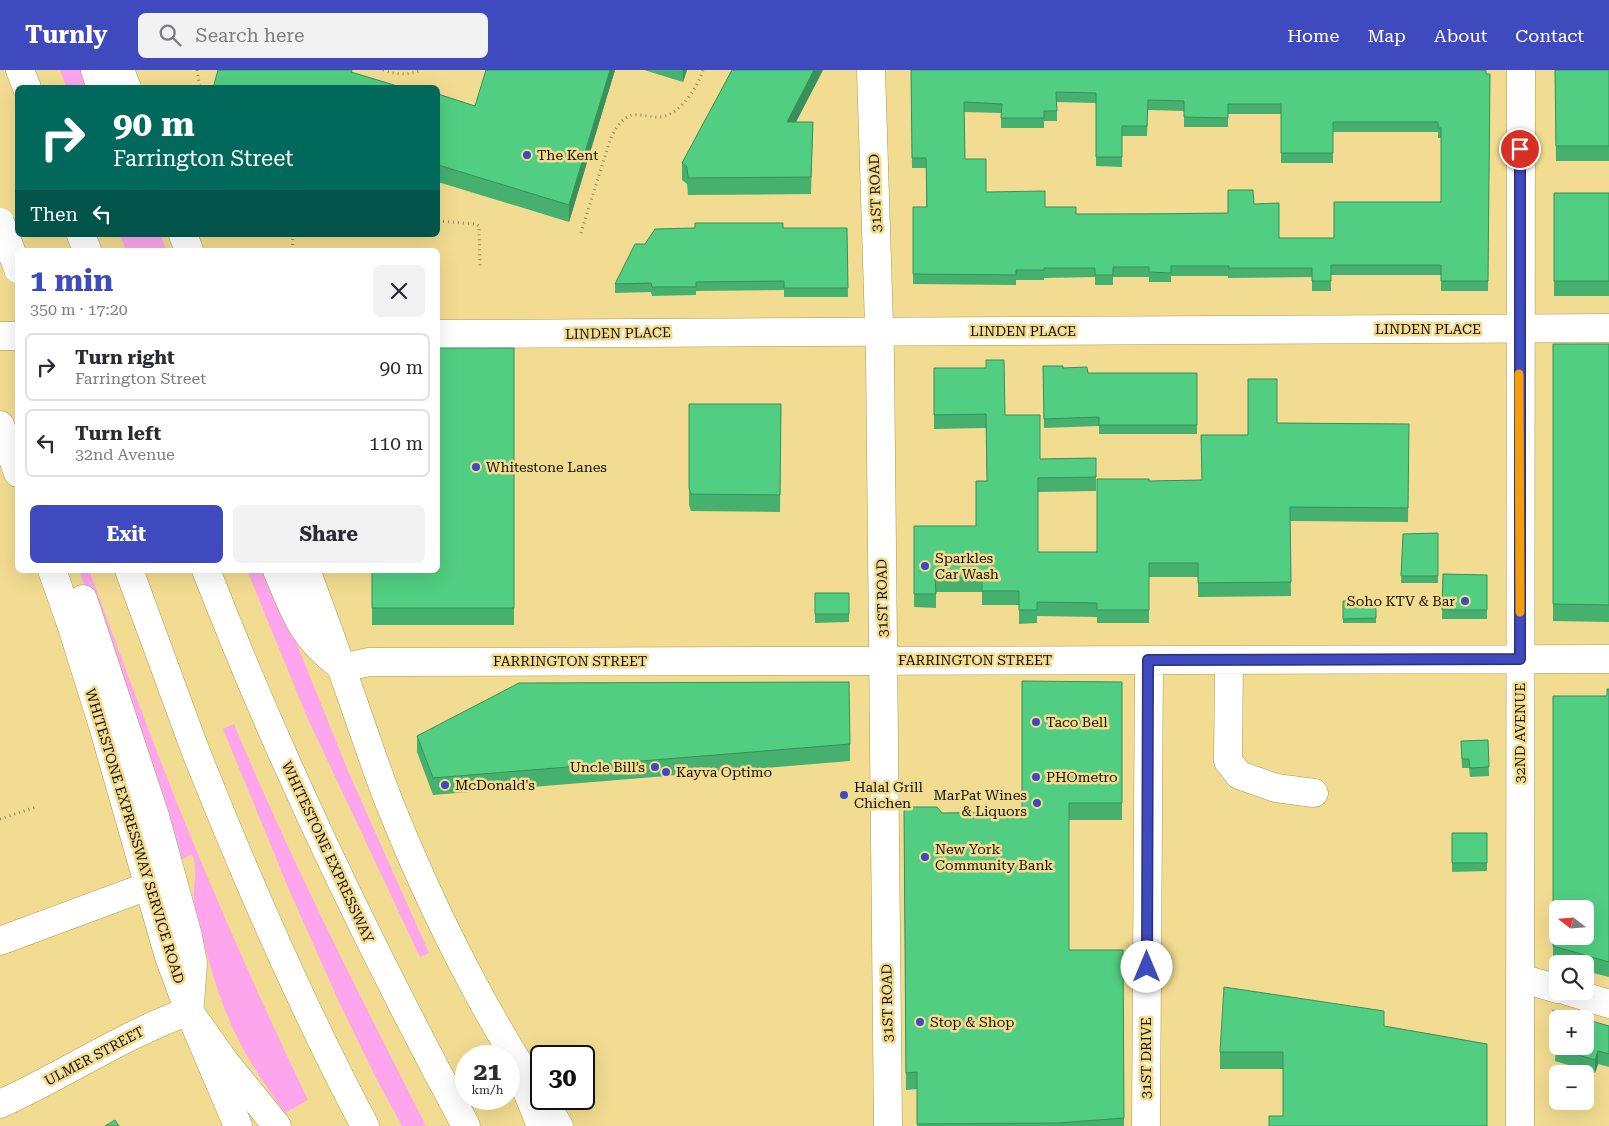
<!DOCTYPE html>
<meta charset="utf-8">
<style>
body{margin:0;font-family:"Roboto Serif",serif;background:#f2f2f3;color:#2b2b33;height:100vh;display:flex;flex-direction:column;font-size:19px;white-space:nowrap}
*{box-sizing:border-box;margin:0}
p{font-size:16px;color:#7c7c81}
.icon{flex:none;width:28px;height:28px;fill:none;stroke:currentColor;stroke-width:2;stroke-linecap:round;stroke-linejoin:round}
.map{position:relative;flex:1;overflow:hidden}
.side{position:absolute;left:15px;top:178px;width:425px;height:325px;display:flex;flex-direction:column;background:#fff;border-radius:8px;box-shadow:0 5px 20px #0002}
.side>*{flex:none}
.banner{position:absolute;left:15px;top:15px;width:425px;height:152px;border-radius:8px;box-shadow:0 5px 20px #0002;background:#00695c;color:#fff;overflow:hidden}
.needle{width:32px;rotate:287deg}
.tools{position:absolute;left:1549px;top:830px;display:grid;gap:10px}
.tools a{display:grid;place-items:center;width:45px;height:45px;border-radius:8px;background:#fff;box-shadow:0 5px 20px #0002;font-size:25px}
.speed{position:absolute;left:455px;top:975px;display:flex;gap:10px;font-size:25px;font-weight:700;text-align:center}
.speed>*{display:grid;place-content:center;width:65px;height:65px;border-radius:50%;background:#fff;box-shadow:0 5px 20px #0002;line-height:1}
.speed small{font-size:12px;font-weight:400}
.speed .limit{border:2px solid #111;border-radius:8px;background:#fff;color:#111}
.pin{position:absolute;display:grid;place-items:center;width:42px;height:42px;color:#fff;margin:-21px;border:2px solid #fff;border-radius:50%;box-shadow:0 1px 5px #0007}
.me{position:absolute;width:55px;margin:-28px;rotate:0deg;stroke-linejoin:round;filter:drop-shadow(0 0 4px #0008)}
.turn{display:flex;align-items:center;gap:18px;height:105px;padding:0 15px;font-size:22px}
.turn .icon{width:65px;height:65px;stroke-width:2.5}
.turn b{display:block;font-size:35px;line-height:42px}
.then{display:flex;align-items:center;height:48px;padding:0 15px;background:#0003;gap:10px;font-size:19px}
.round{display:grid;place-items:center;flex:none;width:52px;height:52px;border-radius:8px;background:#f2f2f3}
.headline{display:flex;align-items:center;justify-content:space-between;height:85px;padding:0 15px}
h1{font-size:30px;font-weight:700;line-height:38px;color:#3f4abe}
.button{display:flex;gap:10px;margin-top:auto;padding:10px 15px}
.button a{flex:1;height:58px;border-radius:8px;background:#3f4abe;color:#fff;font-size:20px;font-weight:700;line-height:58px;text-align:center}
.button a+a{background:#f2f2f3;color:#2b2b33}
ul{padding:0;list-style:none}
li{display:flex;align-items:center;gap:15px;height:68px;margin:0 10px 8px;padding:0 5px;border:2px solid #e1e1e2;border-radius:8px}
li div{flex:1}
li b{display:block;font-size:19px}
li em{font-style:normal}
header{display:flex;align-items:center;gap:30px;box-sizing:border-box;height:70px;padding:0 25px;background:#3f4abe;color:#fff}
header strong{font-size:24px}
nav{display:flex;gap:28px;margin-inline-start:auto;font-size:18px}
.search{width:350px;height:45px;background:#f2f2f3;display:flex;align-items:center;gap:12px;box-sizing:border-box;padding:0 18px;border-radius:8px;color:#7c7c81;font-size:19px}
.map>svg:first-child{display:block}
.green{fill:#fda6ee}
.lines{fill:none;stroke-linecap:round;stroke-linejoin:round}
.minor-casing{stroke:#ae984e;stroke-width:29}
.major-casing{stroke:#ae984e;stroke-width:29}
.highway-casing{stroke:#ae984e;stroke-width:29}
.path{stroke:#988855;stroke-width:3;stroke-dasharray:1 4;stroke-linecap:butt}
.minor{stroke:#fff;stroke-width:28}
.major{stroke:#fff;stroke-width:28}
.highway{stroke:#fff;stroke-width:28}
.highway-bridge-casing{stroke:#ae984e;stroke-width:29;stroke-linecap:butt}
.highway-bridge{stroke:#fff;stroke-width:28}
.wall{fill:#46b16f;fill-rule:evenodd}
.shaded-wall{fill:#39905a}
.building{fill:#51ce81;stroke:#39905a;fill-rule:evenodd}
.route-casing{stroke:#29307c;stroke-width:12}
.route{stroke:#3f4abe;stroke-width:9}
.slow{stroke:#f59e0b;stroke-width:9}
.poi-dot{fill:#3f4abe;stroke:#f2dc91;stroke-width:2}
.labels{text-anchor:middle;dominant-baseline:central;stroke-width:5;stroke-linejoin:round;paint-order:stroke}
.poi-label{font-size:14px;fill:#171000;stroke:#f2dc91;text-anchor:start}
.street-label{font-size:14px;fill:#171000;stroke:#f2dc91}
</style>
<header>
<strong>Turnly</strong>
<div class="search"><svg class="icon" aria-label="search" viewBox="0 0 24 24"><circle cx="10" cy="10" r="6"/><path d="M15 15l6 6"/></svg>Search here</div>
<nav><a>Home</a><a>Map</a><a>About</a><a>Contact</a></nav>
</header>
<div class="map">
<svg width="1609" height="1056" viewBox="0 0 1609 1056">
<rect width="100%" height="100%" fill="#f2dc91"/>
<path class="green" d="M60 0H82L88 17H66Z
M120 165H161L166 180H126Z
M79 500H89C117 576 145 652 175 728 216 830 260 930 308 1030L285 1043C263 1012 242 982 228 947 213 911 204 873 194 836 192 819 199 799 192 784L181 790Z
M247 500H267L348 701 429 883 420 887 307 647Z
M234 654C291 791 359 924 426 1056H402L376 1008 339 932 290 822 223 659Z"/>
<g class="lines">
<defs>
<path id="minor" d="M871 0 880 287 888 1056
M1229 590 1228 691 1239 705 1276 718 1314 723
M342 598 369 592 1609 589
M0 871 148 816
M1520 908 1558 919
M1567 921 1609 934
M0 1034C64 1005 123 965 189 941
M1146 1056 1149 590
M1520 1056 1521 0"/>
<path id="major" d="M95 0 101 18
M120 0 127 18
M183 165 189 180
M438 264 1609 258
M0 266H18
M0 355 18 403
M52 500 71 554 103 656 169 887 189 941 238 1056
M277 500C295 543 301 566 339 595
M306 500C318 533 331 566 342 600 358 644 372 688 389 732 434 845 490 955 559 1056
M83 529 155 746 188 866 193 893 190 934"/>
<path id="highway" d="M20 0 27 18
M81 165 87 180
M129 500C151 559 172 618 194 677 245 806 300 933 365 1056
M206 500C280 691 369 876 466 1056
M189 941 225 992 277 1056
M513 986 541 1056"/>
</defs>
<use href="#minor" class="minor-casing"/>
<use href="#major" class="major-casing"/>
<use href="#highway" class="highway-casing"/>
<path class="path" d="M197 0 200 18
M383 0C396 5 409 5 422 0
M438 151 476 154 479 156 480 197
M581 163 610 70C614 61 622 47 633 45 642 44 651 48 660 47 680 45 698 17 703 0
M292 180 293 165
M0 749 36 737"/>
<use href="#minor" class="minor"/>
<use href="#major" class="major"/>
<use href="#highway" class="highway"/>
<defs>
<path id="highway-bridge" d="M0 152 18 199"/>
</defs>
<use href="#highway-bridge" class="highway-bridge-casing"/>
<use href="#highway-bridge" class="highway-bridge"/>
</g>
<path class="wall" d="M486 0H615L569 152 438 112V24L475 36Z
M644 0H687L683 12Z
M732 0H823L796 52H813L811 124 688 125 687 114 682 110V93Z
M911 0 1490 4 1488 221H1441V205H1331V221H1312V207L1228 208V206H1171V212H1149V207H1113V215H1095V207L1044 208V210H1016V215L913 214V137H926V98H912ZM1057 32 1096 33V96L1122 97V66H1147L1148 40 1184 41V57H1228V44H1281V93H1333V62H1438V68H1441V132L1334 168H1279L1254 134 1228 143 1076 144 1045 137 986 122 965 89 964 42 1001 43V58H1044V51H1057Z
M1555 0H1609V91H1556Z
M1554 123H1609V226H1554Z
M783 158H847L848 227H784V220L696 221V225L652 226 651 222 615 223V214L645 174Z
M1553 274H1609V552L1553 551Z
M514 278V555H372V500Z
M1043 296 1063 298 1088 303H1197V364H1099V356L1044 358Z
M934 298 1005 345 1040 389 1096 388V421L1038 422V482H1097L1149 411 1202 410 1248 365 1277 353 1409 354 1408 452 1290 451 1291 526 1198 527V507H1149V553H1097V547L1037 546V553L1019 554V535H982V522H936V538L914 537V456H976L987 411 986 358 934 359Z
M689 334H781L780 442 691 441 689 435Z
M1438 463V513H1401L1403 464Z
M1443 504 1487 505V549H1442Z
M815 523H849V552L815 553Z
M1376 530V553H1343V531Z
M1122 612V750H1069V880H1123L1124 1056H917V1019L906 1020 904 741 942 743 1022 742Z
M1609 619V907L1585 901V894H1559L1553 892V626H1607Z
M417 666 850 674V691L433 725 417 682Z
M1488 670 1489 706 1470 707 1469 698H1462L1461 671Z
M1452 763H1487V801L1452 802Z
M1558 949V976L1609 956V997L1598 994 1595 1003 1555 991 1556 976 1552 975V962Z
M1384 956 1487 974 1283 1046V999H1220V982Z"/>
<path class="shaded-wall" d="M610 0H615L569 152V135Z
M683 0H687L683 12Z
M814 0H823L787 69V52Z
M1598 981V994L1595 1003V990Z"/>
<path class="building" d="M218 0H352L351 2 404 18H213Z
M486 0H610L569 135 438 95V24L475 36Z
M732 0H814L787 52H813L811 107 688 108 687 97 682 93Z
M911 0H1486V4H1490L1488 211H1441V195H1331V211H1312V198H1228L1229 196H1171V203L1149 202V197H1113V205H1095V198H1044V200H1016V205L913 204V137H927L926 88H912ZM1056 22 1096 23V87H1122V56H1147L1148 30 1184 31V47L1228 48V34H1281V83H1333V52H1438V58H1441V132H1334V168H1279V133L1254 134 1253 120H1228V143L1145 144H1076V137H1045V121L986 122V89H965L964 32 1002 34 1001 48H1044V41H1057Z
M1555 0H1609V76H1556Z
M1554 123H1609V211H1554Z
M695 153H783V158H847L848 218H784V211L696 212V217H652L651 213 615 214 635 174H645L655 159 695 158Z
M1553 274H1609V535L1553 534Z
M438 278H514V538H372V500H438Z
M986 290H1004L1005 345H1040V389L1096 388V407L1038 408V482H1097V409H1149V411L1202 410 1201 365H1248V309H1277V353L1409 354 1408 438 1290 437 1291 512 1198 513V493H1149V540H1097V533L1037 532V540H1019V521H982V508H935L936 524H914V456H976V411H987L986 344 934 345V298H986Z
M1043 296H1063V298L1087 297 1088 303H1197V355H1099V347L1044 349Z
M689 334H781L780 425 691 424 689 418Z
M1438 463V506H1401L1403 464Z
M1443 504 1487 505V540H1442Z
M815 523H849V544H815Z
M1376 530V548L1343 549V531Z
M1022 611 1122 612V733H1069V880H1123L1124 1048 1057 1053 917 1054V1002L906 1003 904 741 910 737H937L942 743 1022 742Z
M849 612 850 674 433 708 417 666 519 613Z
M1607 619H1609V892L1553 876V626H1607ZM1558 839H1585V866H1558Z
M1488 670 1489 697 1470 698 1469 689H1462L1461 671Z
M1452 763H1487V793H1452Z
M1224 917 1384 941V956L1487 974V1056H1269V1046H1283V982H1220Z
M1553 940 1583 949H1558V964L1552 962Z
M1585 949 1609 956V984L1598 981 1595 990 1555 978 1558 971V976H1585Z
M115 1050 119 1056H105Z"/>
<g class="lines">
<defs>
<path id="route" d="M1147 897 1148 590 1520 589V79"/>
</defs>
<use href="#route" class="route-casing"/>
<use href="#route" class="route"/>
<path class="slow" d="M1519 304 1520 542"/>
</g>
<g class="poi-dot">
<circle cx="527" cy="85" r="5"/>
<circle cx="476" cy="397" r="5"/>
<circle cx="925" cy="496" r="5"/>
<circle cx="1465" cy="531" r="5"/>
<circle cx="1036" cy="652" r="5"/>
<circle cx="655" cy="697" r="5"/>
<circle cx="666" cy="702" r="5"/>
<circle cx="1036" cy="707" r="5"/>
<circle cx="445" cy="715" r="5"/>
<circle cx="844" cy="725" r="5"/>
<circle cx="1037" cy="733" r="5"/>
<circle cx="925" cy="787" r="5"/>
<circle cx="920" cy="952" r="5"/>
</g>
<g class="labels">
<g class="poi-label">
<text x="537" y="85">The Kent</text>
<text x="486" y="397">Whitestone Lanes</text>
<text x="935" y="488">Sparkles<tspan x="935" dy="16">Car Wash</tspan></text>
<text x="1455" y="531" text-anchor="end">Soho KTV &amp; Bar</text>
<text x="1046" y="652">Taco Bell</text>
<text x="645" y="697" text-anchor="end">Uncle Bill’s</text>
<text x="676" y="702">Kayva Optimo</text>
<text x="1046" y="707">PHOmetro</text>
<text x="455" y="715">McDonald's</text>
<text x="854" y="717">Halal Grill<tspan x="854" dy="16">Chichen</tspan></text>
<text x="1027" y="725" text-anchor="end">MarPat Wines<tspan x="1027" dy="16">&amp; Liquors</tspan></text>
<text x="935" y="779">New York<tspan x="935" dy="16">Community Bank</tspan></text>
<text x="930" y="952">Stop &amp; Shop</text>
</g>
<g class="street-label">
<text transform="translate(875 123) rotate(-92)">31ST ROAD</text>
<text x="1428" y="259">LINDEN PLACE</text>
<text x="1023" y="261">LINDEN PLACE</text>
<text transform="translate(618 263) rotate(-1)">LINDEN PLACE</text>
<text transform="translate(882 528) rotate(-91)">31ST ROAD</text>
<text x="975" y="590">FARRINGTON STREET</text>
<text x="570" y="591">FARRINGTON STREET</text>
<text transform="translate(1520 663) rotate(-90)">32ND AVENUE</text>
<text transform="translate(135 766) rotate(73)">WHITESTONE EXPRESSWAY SERVICE ROAD</text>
<text transform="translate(328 782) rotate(65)">WHITESTONE EXPRESSWAY</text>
<text transform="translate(887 933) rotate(-91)">31ST ROAD</text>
<text transform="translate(94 986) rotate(-28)">ULMER STREET</text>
<text transform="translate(1146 988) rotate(-90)">31ST DRIVE</text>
</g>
</g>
</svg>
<div class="tools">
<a><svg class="needle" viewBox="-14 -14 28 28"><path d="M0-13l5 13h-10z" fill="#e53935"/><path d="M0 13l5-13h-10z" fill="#7c7c81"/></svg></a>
<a><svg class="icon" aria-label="search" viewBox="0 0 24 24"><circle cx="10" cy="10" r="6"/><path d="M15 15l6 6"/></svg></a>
<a>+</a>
<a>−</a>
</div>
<div class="speed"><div>21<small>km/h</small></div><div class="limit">30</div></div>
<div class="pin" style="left:1520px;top:79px;background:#d93025"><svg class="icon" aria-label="arrive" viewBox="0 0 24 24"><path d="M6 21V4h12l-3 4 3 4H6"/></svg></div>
<svg class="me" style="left:1147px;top:897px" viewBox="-20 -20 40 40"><circle r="19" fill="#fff"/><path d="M0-13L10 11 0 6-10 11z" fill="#3f4abe"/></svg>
<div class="banner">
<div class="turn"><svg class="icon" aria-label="right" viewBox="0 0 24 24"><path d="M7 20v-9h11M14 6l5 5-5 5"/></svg><div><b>90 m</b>Farrington Street</div></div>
<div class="then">Then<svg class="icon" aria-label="left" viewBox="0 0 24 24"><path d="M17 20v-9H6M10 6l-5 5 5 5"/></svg></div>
</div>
<section class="side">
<div class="headline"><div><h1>1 min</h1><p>350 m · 17:20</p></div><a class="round"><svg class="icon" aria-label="close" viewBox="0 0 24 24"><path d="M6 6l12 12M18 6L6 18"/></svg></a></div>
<ul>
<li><svg class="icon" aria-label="right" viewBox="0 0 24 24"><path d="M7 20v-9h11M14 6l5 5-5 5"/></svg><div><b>Turn right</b><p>Farrington Street</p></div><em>90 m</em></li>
<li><svg class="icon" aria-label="left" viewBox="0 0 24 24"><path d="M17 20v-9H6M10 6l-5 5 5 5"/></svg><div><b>Turn left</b><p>32nd Avenue</p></div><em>110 m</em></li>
</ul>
<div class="button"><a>Exit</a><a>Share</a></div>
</section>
</div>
